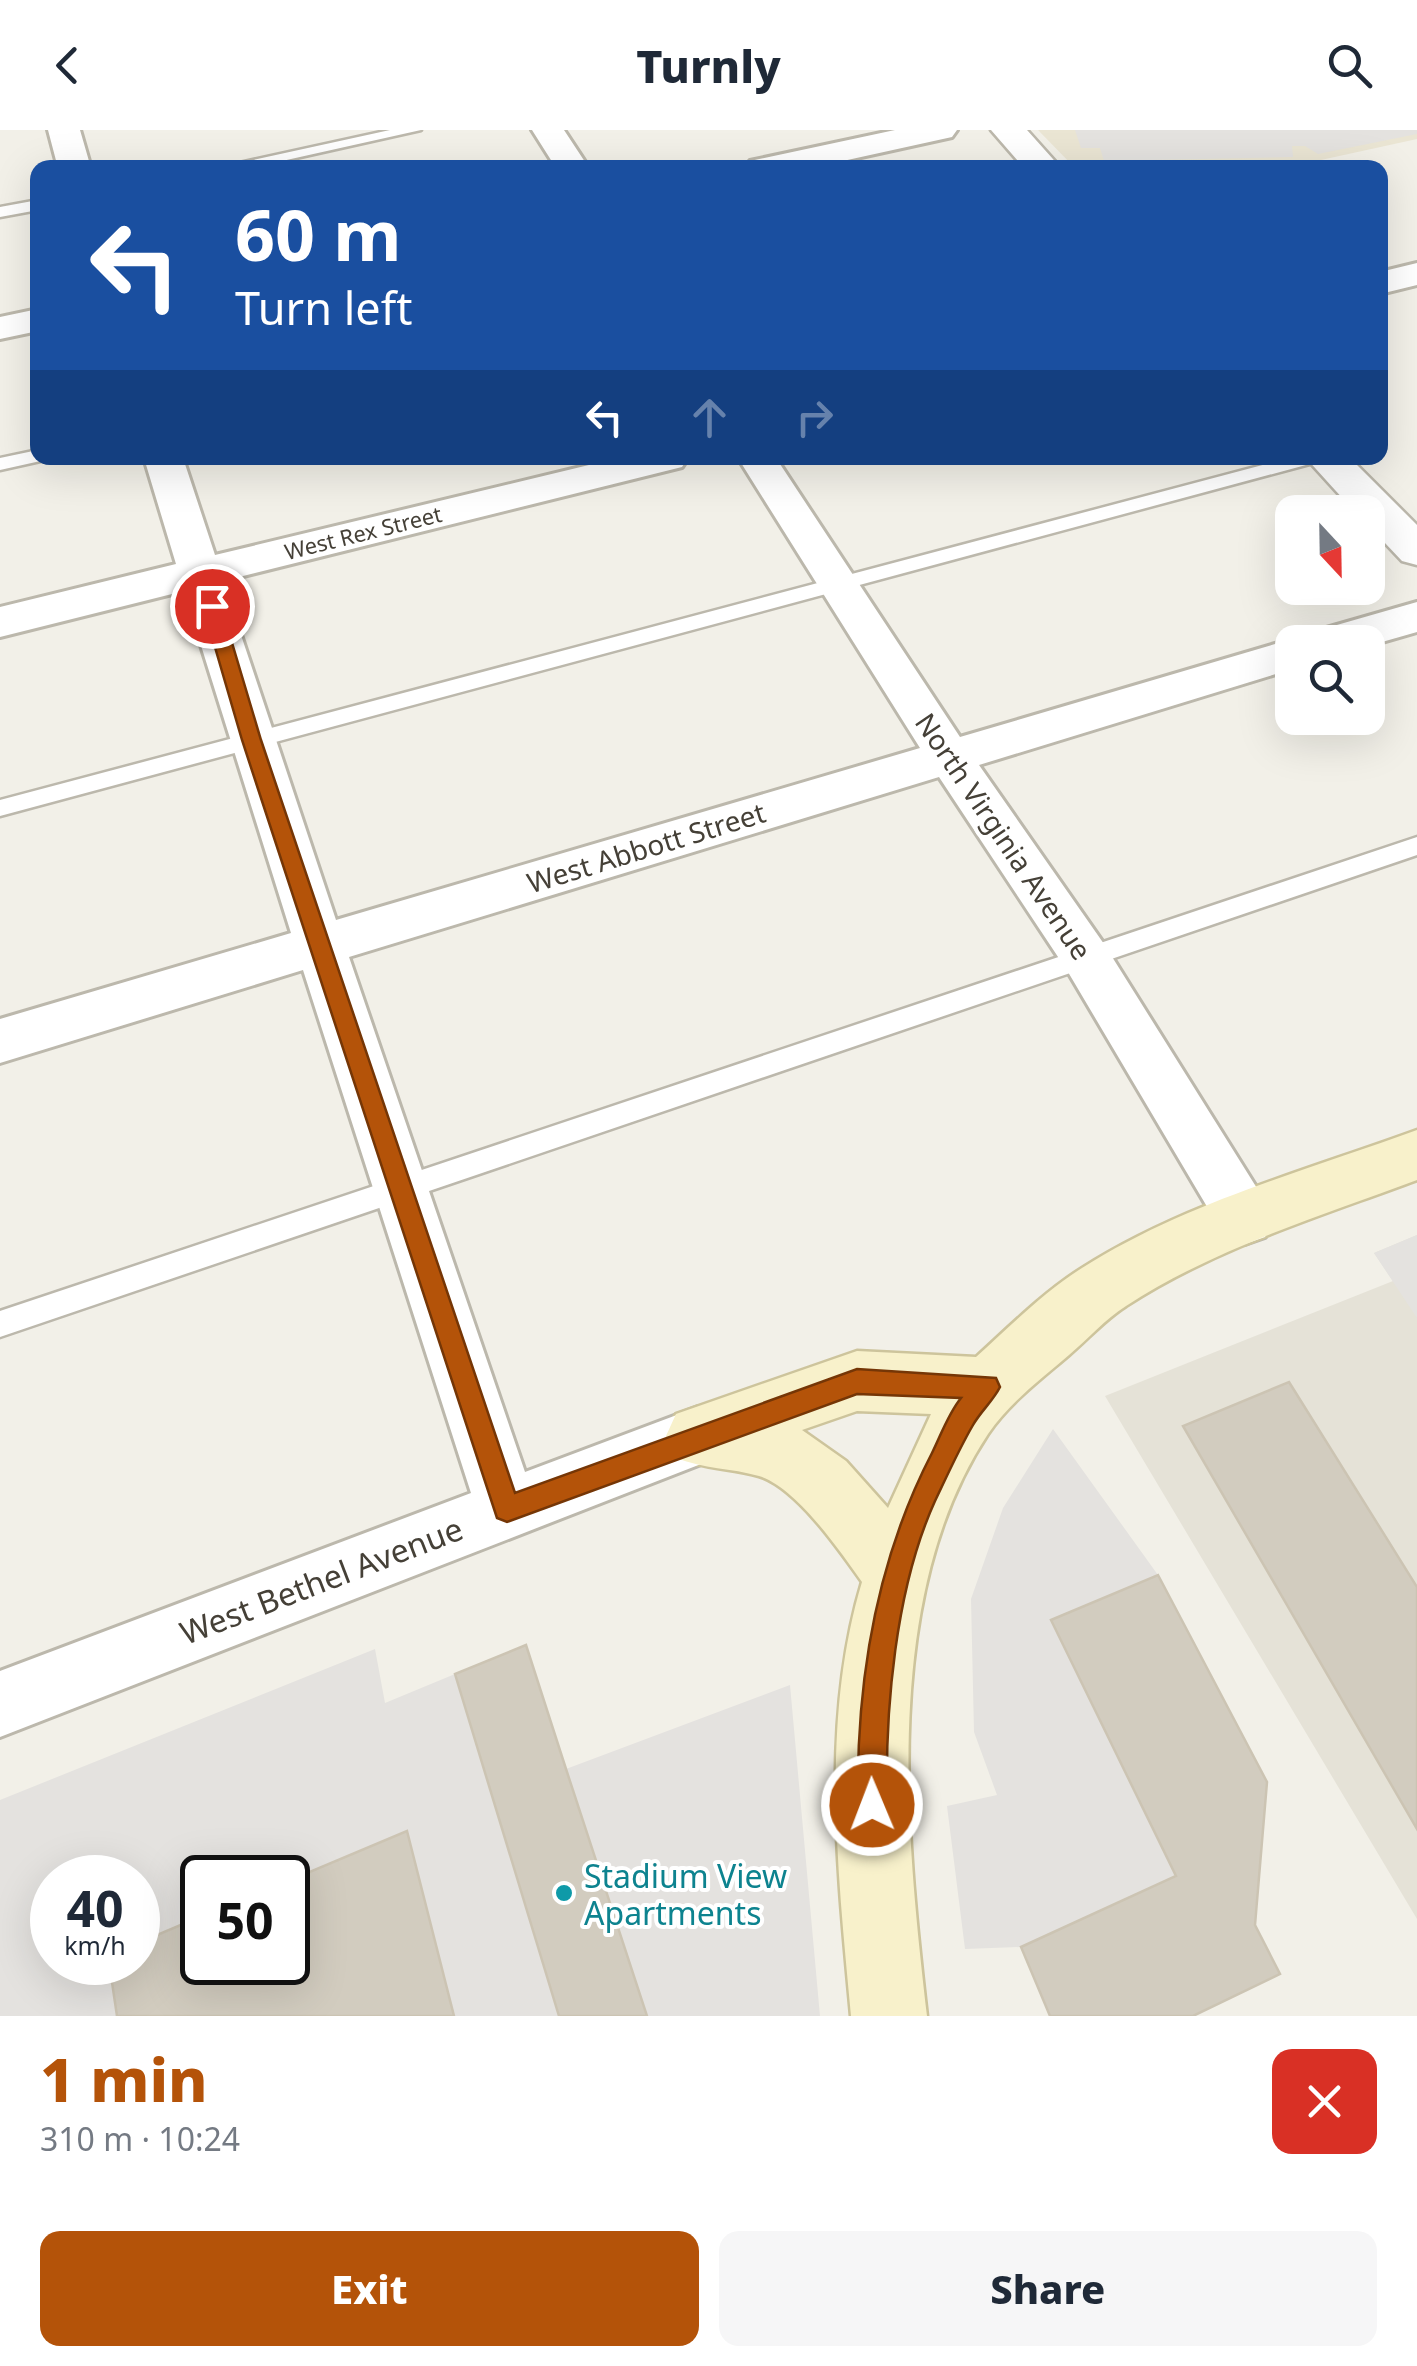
<!DOCTYPE html>
<meta charset="utf-8">
<style>
body{margin:0;font-family:"Noto Sans",sans-serif;background:#f6f6f7;color:#1f2937;height:100vh;display:flex;flex-direction:column;font-size:38px;white-space:nowrap}
*{box-sizing:border-box;margin:0}
p{font-size:32px;color:#747a83}
.icon{flex:none;width:55px;height:55px;fill:none;stroke:currentColor;stroke-width:2;stroke-linecap:round;stroke-linejoin:round}
.map{position:relative;height:1886px;overflow:hidden}
.side{display:flex;flex-direction:column;background:#fff;flex:1}
.side>*{flex:none}
.top-card{position:absolute;left:30px;top:30px;width:1358px;height:305px;border-radius:20px;box-shadow:0 10px 40px #0002;background:#1a4fa0;color:#fff;overflow:hidden}
.needle{width:65px;rotate:158deg}
.buttons{position:absolute;left:1275px;top:365px;display:grid;gap:20px}
.buttons a{display:grid;place-items:center;width:110px;height:110px;border-radius:20px;background:#fff;box-shadow:0 10px 40px #0002;font-size:50px}
.speed{position:absolute;left:30px;top:1725px;display:flex;gap:20px;font-size:50px;font-weight:700;text-align:center}
.speed>*{display:grid;place-content:center;width:130px;height:130px;border-radius:50%;background:#fff;box-shadow:0 10px 40px #0002;line-height:1}
.speed small{font-size:25px;font-weight:400}
.speed .limit{border:5px solid #111;border-radius:15px;background:#fff;color:#111}
.pin{position:absolute;display:grid;place-items:center;width:85px;height:85px;color:#fff;margin:-42px;border:5px solid #fff;border-radius:50%;box-shadow:0 2px 10px #0007}
.me{position:absolute;width:110px;margin:-55px;rotate:359deg;stroke-linejoin:round;filter:drop-shadow(0 0 8px #0008)}
.turn{display:flex;align-items:center;gap:35px;height:210px;padding:0 40px;font-size:45px}
.turn .icon{width:130px;height:130px;stroke-width:2.5}
.turn b{display:block;font-size:70px;line-height:85px}
.lanes{display:flex;align-items:center;height:95px;padding:0 40px;background:#0003;justify-content:center;gap:50px;direction:ltr}
.lanes .off{opacity:.35}
.round{display:grid;place-items:center;flex:none;width:105px;height:105px;border-radius:20px;background:#f6f6f7}
.headline{display:flex;align-items:center;justify-content:space-between;height:170px;padding:0 40px}
h1{font-size:60px;font-weight:800;line-height:75px;color:#b45309}
.action{display:flex;gap:20px;margin-top:auto;padding:20px 40px}
.action a{flex:1;height:115px;border-radius:20px;background:#b45309;color:#fff;font-size:40px;font-weight:800;line-height:115px;text-align:center}
.action a+a{background:#f6f6f7;color:#1f2937}
header{display:flex;justify-content:space-between;align-items:center;height:130px;padding:0 40px;background:#fff;font-size:45px;font-weight:800}
.map>svg:first-child{display:block}
.residential{fill:#e5e2d7}
.education{fill:#eae5d3}
.parking{fill:#e4e2df}
.building{fill:#d2ccbf;stroke:#ccc4b3;stroke-width:2.5}
.lines{fill:none;stroke-linecap:round;stroke-linejoin:round}
.service-casing{stroke:#bcb8ac;stroke-width:5}
.minor-casing{stroke:#bcb8ac;stroke-width:6}
.tertiary-casing{stroke:#bcb8ac;stroke-width:5}
.secondary-casing{stroke:#cdc49c;stroke-width:5}
.service{fill:#fff;fill-rule:evenodd}
.minor{fill:#fff;fill-rule:evenodd}
.tertiary{fill:#fff;fill-rule:evenodd}
.secondary{fill:#f8f1cb;fill-rule:evenodd}
.route{fill:#b45309;stroke:#753606;stroke-width:2.5}
.culture-dot{fill:#0f9aa8;stroke:#fff;stroke-width:4}
.labels{text-anchor:middle;dominant-baseline:central;stroke-width:8;stroke-linejoin:round;paint-order:stroke}
.far-street-label{font-size:22px;fill:#454037;stroke:#fff}
.street-label{font-size:28px;fill:#454037;stroke:#fff}
.near-street-label{font-size:32px;fill:#454037;stroke:#fff}
.near-culture-label{font-size:32px;fill:#0d838f;stroke:#fff;text-anchor:start}
</style>
<header><svg class="icon" aria-label="back" viewBox="0 0 24 24"><path d="M15 5l-7 7 7 7"/></svg>Turnly<svg class="icon" aria-label="search" viewBox="0 0 24 24"><circle cx="10" cy="10" r="6"/><path d="M15 15l6 6"/></svg></header>
<div class="map">
<svg width="1417" height="1886" viewBox="0 0 1417 1886">
<rect width="100%" height="100%" fill="#f2f0e8"/>
<path class="residential" d="M1417 1105V1789L1105 1266 1393 1151 1374 1123Z"/>
<path class="education" d="M1038 0H1417V9L1289 37 1075 38Z"/>
<path class="parking" d="M1075 0H1417V4L1318 24 1305 16H1292L1293 27 1104 31 1100 18H1081Z
M1417 1105V1188L1374 1123Z
M1053 1299 1158 1445 1051 1491 1176 1746 1021 1817 965 1819 947 1676 997 1665 974 1602 971 1469 1003 1378Z
M375 1519 385 1573 455 1544 559 1886H454L406 1702 288 1751 202 1748V1786L138 1813V1748H52V1832L109 1833 117 1886H0V1670Z
M790 1555 820 1886H647L566 1639Z"/>
<path class="building" d="M1289 1252 1417 1457V1699L1183 1296Z
M1158 1445 1267 1652 1255 1795 1280 1844 1193 1886H1050L1021 1817 1176 1746 1051 1490Z
M526 1515 566 1639 647 1886H559L455 1544Z
M407 1701 454 1886H117L109 1832H138V1813L202 1786V1832H288V1751Z"/>
<g class="lines">
<defs>
<path id="service" d="M390 0H421L251 38H217Z
M38 70V80L0 87V77Z
M38 320V328H46L45 330 0 340V328Z
M1289 328H1319L1317 332 0 686V670Z
M1417 707V725L0 1207V1181Z"/>
<path id="minor" d="M48 0H80L91 38H58Z
M532 0H564L589 38H556Z
M895 0H957L952 7 811 38H746L750 31Z
M1417 133V155L1380 164V142Z
M38 179V201L0 209V187Z
M144 328H183L215 425 618 328H688L682 337 223 451 336 790 920 618 738 328H776L960 607 1292 509 1305 512H1292V539L979 635 1104 814 1265 1071 1273 1089 1265 1107 1245 1114 1225 1107 1068 842 939 647 349 827 525 1342 698 1277 719 1285 728 1306 719 1327 0 1607V1541L471 1363 303 840 0 933V889L291 803 184 461 0 507V477L176 434Z
M1417 472V502L1368 516V512H1309L1316 501Z"/>
<path id="tertiary" d="M991 0H1027L1061 38H1024Z
M1306 328H1350L1417 395V435L1402 431 1368 395V382H1355Z"/>
<path id="secondary" d="M1417 1000V1050C1318 1087 1215 1118 1126 1176 1105 1189 1088 1209 1069 1225 1041 1249 1009 1273 988 1304 881 1465 906 1704 927 1886H851C838 1744 820 1591 862 1452 840 1421 797 1358 759 1346 731 1338 704 1339 676 1328L666 1306 676 1284 857 1221 976 1227C1009 1197 1044 1162 1082 1138 1184 1073 1305 1041 1417 1000ZM857 1281 931 1284 888 1378 846 1331 802 1300Z"/>
</defs>
<use href="#service" class="service-casing"/>
<use href="#minor" class="minor-casing"/>
<use href="#tertiary" class="tertiary-casing"/>
<use href="#secondary" class="secondary-casing"/>
<use href="#service" class="service"/>
<use href="#minor" class="minor"/>
<use href="#tertiary" class="tertiary"/>
<use href="#secondary" class="secondary"/>
</g>
<path class="route" d="M212 469 221 476 261 610 515 1363 857 1239 996 1248 1000 1257C993 1271 981 1281 973 1295 959 1319 947 1346 935 1371 895 1459 885 1580 887 1675L883 1685 872 1690 862 1685 858 1675C856 1554 876 1431 932 1323 941 1305 948 1284 961 1268L857 1264 507 1392 497 1388 242 610 203 476Z"/>
<circle class="culture-dot" cx="564" cy="1763" r="10"/>
<g class="labels">
<g class="far-street-label">
<text transform="translate(363 402) rotate(-14)">West Rex Street</text>
</g>
<g class="street-label">
<text transform="translate(1004 706) rotate(56)">North Virginia Avenue</text>
<text transform="translate(646 717) rotate(-17)">West Abbott Street</text>
</g>
<g class="near-street-label">
<text transform="translate(321 1450) rotate(-21)">West Bethel Avenue</text>
</g>
<g class="near-culture-label">
<text x="584" y="1745">Stadium View<tspan x="584" dy="37">Apartments</tspan></text>
</g>
</g>
</svg>
<div class="buttons">
<a><svg class="needle" viewBox="-14 -14 28 28"><path d="M0-13l5 13h-10z" fill="#e53935"/><path d="M0 13l5-13h-10z" fill="#747a83"/></svg></a>
<a><svg class="icon" aria-label="search" viewBox="0 0 24 24"><circle cx="10" cy="10" r="6"/><path d="M15 15l6 6"/></svg></a>
</div>
<div class="speed"><div>40<small>km/h</small></div><div class="limit">50</div></div>
<div class="pin" style="left:212px;top:476px;background:#d93025"><svg class="icon" aria-label="arrive" viewBox="0 0 24 24"><path d="M6 21V4h12l-3 4 3 4H6"/></svg></div>
<svg class="me" style="left:872px;top:1675px" viewBox="-20 -20 40 40"><circle r="17" fill="#b45309" stroke="#fff" stroke-width="3"/><path d="M0-11L8 9 0 5-8 9z" fill="#fff"/></svg>
<div class="top-card">
<div class="turn"><svg class="icon" aria-label="left" viewBox="0 0 24 24"><path d="M17 20v-9H6M10 6l-5 5 5 5"/></svg><div><b>60 m</b>Turn left</div></div>
<div class="lanes"><svg class="icon" aria-label="left" viewBox="0 0 24 24"><path d="M17 20v-9H6M10 6l-5 5 5 5"/></svg><svg class="icon off" aria-label="ahead" viewBox="0 0 24 24"><path d="M12 20V5M6 11l6-6 6 6"/></svg><svg class="icon off" aria-label="right" viewBox="0 0 24 24"><path d="M7 20v-9h11M14 6l5 5-5 5"/></svg></div>
</div>
</div>
<section class="side">
<div class="headline"><div><h1>1 min</h1><p>310 m · 10:24</p></div><a class="round" style="background:#d93025;color:#fff"><svg class="icon" aria-label="close" viewBox="0 0 24 24"><path d="M6 6l12 12M18 6L6 18"/></svg></a></div>
<div class="action"><a>Exit</a><a>Share</a></div>
</section>
